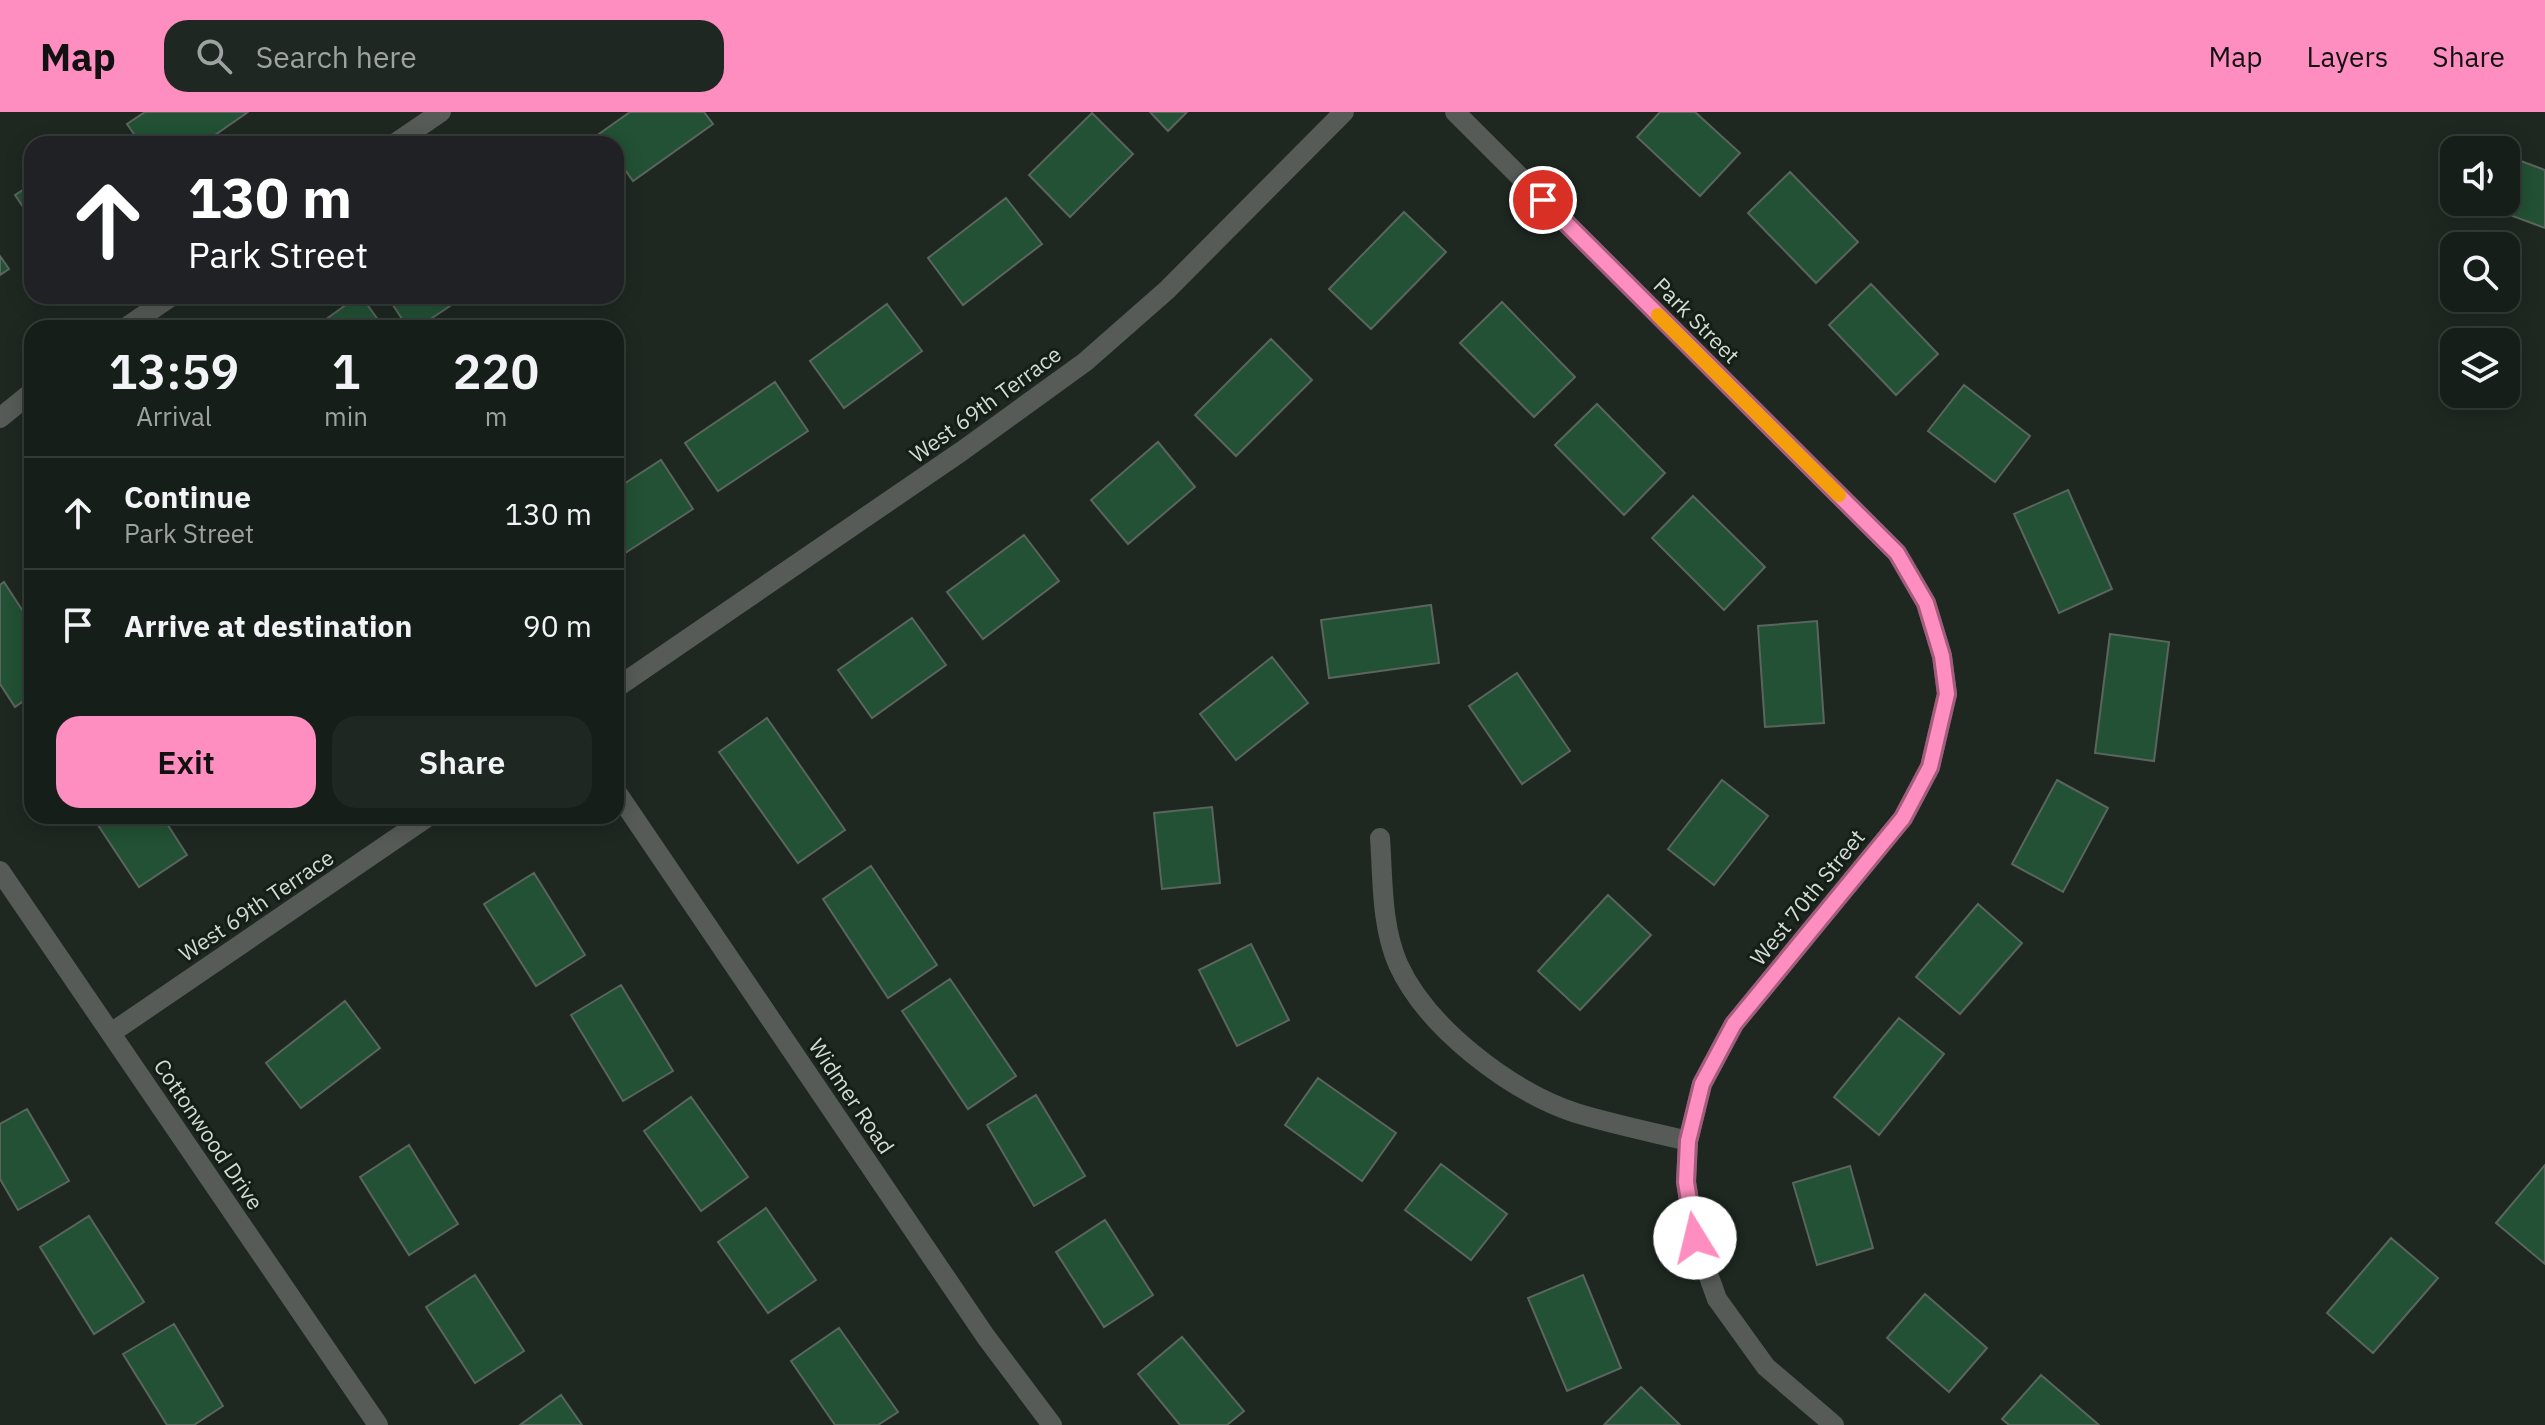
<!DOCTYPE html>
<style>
body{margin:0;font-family:"IBM Plex Sans",sans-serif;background:#1f2722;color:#f1f3f6;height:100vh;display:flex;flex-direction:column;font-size:30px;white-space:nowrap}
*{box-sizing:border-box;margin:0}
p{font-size:26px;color:#9ea2a2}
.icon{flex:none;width:44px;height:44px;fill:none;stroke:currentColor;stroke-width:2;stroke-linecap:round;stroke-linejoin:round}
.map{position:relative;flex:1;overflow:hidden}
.sheet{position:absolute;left:24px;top:208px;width:600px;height:504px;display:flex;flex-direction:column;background:#161e19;border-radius:24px;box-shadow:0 4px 20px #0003,0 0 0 2px #353c38}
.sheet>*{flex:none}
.banner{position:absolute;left:24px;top:24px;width:600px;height:168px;border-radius:24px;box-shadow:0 4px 20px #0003,0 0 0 2px #353c38;background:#202124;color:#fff;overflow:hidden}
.fabs{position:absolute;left:2440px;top:24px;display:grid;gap:16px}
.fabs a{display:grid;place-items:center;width:80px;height:80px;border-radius:16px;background:#161e19;box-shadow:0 4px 20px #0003,0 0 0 2px #353c38;font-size:40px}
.pin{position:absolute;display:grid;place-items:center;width:68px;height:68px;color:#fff;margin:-34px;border:4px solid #fff;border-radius:50%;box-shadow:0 2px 8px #0007}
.me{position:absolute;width:88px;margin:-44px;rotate:351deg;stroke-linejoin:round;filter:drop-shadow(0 0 6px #0008)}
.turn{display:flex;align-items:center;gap:28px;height:168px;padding:0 32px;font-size:36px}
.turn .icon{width:104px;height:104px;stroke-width:2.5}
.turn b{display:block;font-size:56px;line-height:68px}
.eta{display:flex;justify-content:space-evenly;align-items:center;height:136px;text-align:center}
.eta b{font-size:48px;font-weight:600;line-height:56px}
.primary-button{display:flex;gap:16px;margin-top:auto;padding:16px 32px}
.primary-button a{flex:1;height:92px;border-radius:24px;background:#fd8ebf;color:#111;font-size:32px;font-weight:600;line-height:92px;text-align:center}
.primary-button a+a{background:#1f2722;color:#f1f3f6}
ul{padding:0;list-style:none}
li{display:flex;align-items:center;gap:24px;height:112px;padding:0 32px;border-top:2px solid #353c38}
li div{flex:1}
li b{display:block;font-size:30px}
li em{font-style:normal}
header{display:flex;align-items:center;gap:48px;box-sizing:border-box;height:112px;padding:0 40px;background:#fd8ebf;color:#111}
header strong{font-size:38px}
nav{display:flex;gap:44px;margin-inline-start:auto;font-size:28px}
.search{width:560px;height:72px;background:#1f2722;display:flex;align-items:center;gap:20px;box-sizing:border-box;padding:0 28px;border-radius:24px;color:#9ea2a2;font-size:30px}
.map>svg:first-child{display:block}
.building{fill:#225135;stroke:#5a655d;stroke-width:2}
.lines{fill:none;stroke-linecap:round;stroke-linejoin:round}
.street{stroke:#565b58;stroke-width:20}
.route-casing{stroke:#a45c7c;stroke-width:20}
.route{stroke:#fd8ebf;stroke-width:14}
.slow{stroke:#f59e0b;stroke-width:14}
.labels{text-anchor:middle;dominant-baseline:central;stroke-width:6;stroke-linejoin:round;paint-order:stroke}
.street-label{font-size:22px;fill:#d4dad6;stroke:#141e17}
</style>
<header>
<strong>Map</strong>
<div class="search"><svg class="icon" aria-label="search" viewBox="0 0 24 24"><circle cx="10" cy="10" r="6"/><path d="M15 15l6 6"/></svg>Search here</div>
<nav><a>Map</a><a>Layers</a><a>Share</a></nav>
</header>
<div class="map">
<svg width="2545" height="1313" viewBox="0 0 2545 1313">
<rect width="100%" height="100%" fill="#1e2821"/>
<path class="building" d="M145 0H248L202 32H141L127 12Z
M630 0H704L713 12 633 69 616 45V32H607L599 22Z
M1150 0H1187L1168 19Z
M1660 0H1695L1740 41 1700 84 1637 25Z
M1092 1 1133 42 1070 105 1029 63Z
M2518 48 2545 58V116L2499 99 2502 90H2506V80Z
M1790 60 1858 130 1816 171 1748 101Z
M32 72V108L15 83Z
M1006 86 1042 132 963 193 928 146Z
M1404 100 1446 140 1371 217 1329 177Z
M0 144 9 157 0 163Z
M1871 172 1938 242 1896 283 1829 213Z
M358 184H361L384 216H314Z
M387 184H465L417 216H408Z
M1502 190 1575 265 1534 305 1460 231Z
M887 192 922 239 844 296 810 249Z
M1271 227 1312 268 1236 344 1195 303Z
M775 270 808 319 718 379 685 331Z
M1964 273 2030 324 1995 370 1928 319Z
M1597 292 1665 361 1624 403 1555 333Z
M1158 330 1195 375 1128 432 1091 388Z
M661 348 693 397 616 447V377Z
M2068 378 2112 477 2059 501 2014 402Z
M1693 384 1765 455 1724 498 1652 426Z
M1024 423 1059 469 983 527 947 480Z
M4 470 32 513V583L15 595 0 572V473Z
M1431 493 1439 551 1329 566 1321 508Z
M912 506 946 553 872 606 838 558Z
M1817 509 1824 611 1765 615 1758 514Z
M2110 522 2169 530 2154 649 2095 641Z
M1272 545 1308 591 1236 648 1200 602Z
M1517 561 1570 639 1522 672 1469 594Z
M767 606 845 718 798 751 719 640Z
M1722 668 1768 704 1714 773 1668 737Z
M2057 668 2108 696 2063 780 2012 752Z
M1212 695 1220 771 1162 777 1154 701Z
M92 704H162L187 743 139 775Z
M871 754 937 853 888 886 823 787Z
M534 761 585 843 536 874 484 792Z
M1608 783 1651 823 1580 898 1538 859Z
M1978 792 2022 831 1960 902 1916 865Z
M1251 832 1289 908 1237 934 1199 858Z
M950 867 1016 964 968 997 902 899Z
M621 873 673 959 623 989 571 903Z
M345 889 380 936 301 996 266 951Z
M1899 906 1944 942 1879 1023 1834 985Z
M1318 966 1396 1021 1362 1069 1285 1013Z
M1036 983 1085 1064 1034 1094 987 1013Z
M691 985 748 1065 701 1099 644 1019Z
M27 997 69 1069 18 1098 0 1067V1012Z
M409 1033 458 1112 409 1143 360 1065Z
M1441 1052 1507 1102 1471 1148 1405 1098Z
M2545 1053V1152L2496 1111Z
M1850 1054 1873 1136 1817 1153 1793 1071Z
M766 1096 816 1168 768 1201 718 1130Z
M89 1104 144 1190 94 1222 40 1135Z
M1105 1108 1153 1183 1104 1215 1056 1140Z
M2391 1126 2438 1166 2373 1241 2327 1201Z
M475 1163 524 1239 475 1271 426 1195Z
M1583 1163 1621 1256 1567 1279 1528 1186Z
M1925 1182 1987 1236 1949 1280 1887 1226Z
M174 1212 223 1294 194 1313H167L123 1242Z
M839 1216 898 1300 878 1313H835L791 1249Z
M1182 1225 1244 1299 1227 1313H1180L1138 1262Z
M2041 1263 2099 1313H2009L2002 1307Z
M1641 1275 1680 1313H1604Z
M561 1283 582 1313H520Z"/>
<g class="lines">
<path class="street" d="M1455 0 1897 441 1926 491 1942 544 1947 582 1930 655 1903 706 1734 912 1702 972 1688 1029 1686 1070 1695 1126 1717 1187 1766 1255 1834 1313
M394 32 441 0
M125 216 172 184
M0 306 32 280
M616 576 962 339 1085 250 1167 178 1344 0
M616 679 986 1225 1052 1313
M1380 726C1383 767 1381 813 1398 852 1427 916 1510 979 1576 1001 1612 1012 1651 1020 1688 1029
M0 759 378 1313
M111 921 429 704"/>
</g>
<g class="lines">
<defs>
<path id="route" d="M1543 88 1897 441 1926 491 1942 544 1947 582 1930 655 1903 706 1734 912 1702 972 1688 1029 1686 1070 1695 1126"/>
</defs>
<use href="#route" class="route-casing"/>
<use href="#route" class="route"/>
<path class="slow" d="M1658 203 1839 383"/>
</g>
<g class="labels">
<g class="street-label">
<text transform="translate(1697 208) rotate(45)">Park Street</text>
<text transform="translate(985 292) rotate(-36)">West 69th Terrace</text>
<text transform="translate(1807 785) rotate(-51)">West 70th Street</text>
<text transform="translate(256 793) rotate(-34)">West 69th Terrace</text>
<text transform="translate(852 984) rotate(56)">Widmer Road</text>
<text transform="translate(209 1022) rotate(56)">Cottonwood Drive</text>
</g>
</g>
</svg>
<div class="fabs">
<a><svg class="icon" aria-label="sound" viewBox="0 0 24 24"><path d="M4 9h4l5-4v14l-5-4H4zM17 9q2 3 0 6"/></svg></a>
<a><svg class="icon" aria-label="search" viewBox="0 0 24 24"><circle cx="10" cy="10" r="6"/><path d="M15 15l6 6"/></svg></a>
<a><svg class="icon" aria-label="layers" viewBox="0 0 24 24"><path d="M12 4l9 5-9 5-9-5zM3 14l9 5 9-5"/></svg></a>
</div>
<div class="pin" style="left:1543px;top:88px;background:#d93025"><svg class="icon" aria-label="arrive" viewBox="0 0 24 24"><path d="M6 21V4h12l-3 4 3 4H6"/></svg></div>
<svg class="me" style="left:1695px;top:1126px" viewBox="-20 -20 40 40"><circle r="19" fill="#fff"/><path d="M0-13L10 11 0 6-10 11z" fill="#fd8ebf"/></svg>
<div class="banner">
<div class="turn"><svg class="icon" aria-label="ahead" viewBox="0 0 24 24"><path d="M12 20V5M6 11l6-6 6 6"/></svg><div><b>130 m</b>Park Street</div></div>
</div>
<section class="sheet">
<div class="eta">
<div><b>13:59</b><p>Arrival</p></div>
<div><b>1</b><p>min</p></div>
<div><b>220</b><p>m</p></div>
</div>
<ul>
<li><svg class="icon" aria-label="ahead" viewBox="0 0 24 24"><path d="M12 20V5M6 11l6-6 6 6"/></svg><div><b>Continue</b><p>Park Street</p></div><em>130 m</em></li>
<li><svg class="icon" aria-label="arrive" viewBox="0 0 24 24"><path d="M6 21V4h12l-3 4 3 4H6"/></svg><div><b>Arrive at destination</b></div><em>90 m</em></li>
</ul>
<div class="primary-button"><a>Exit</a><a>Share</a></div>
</section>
</div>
